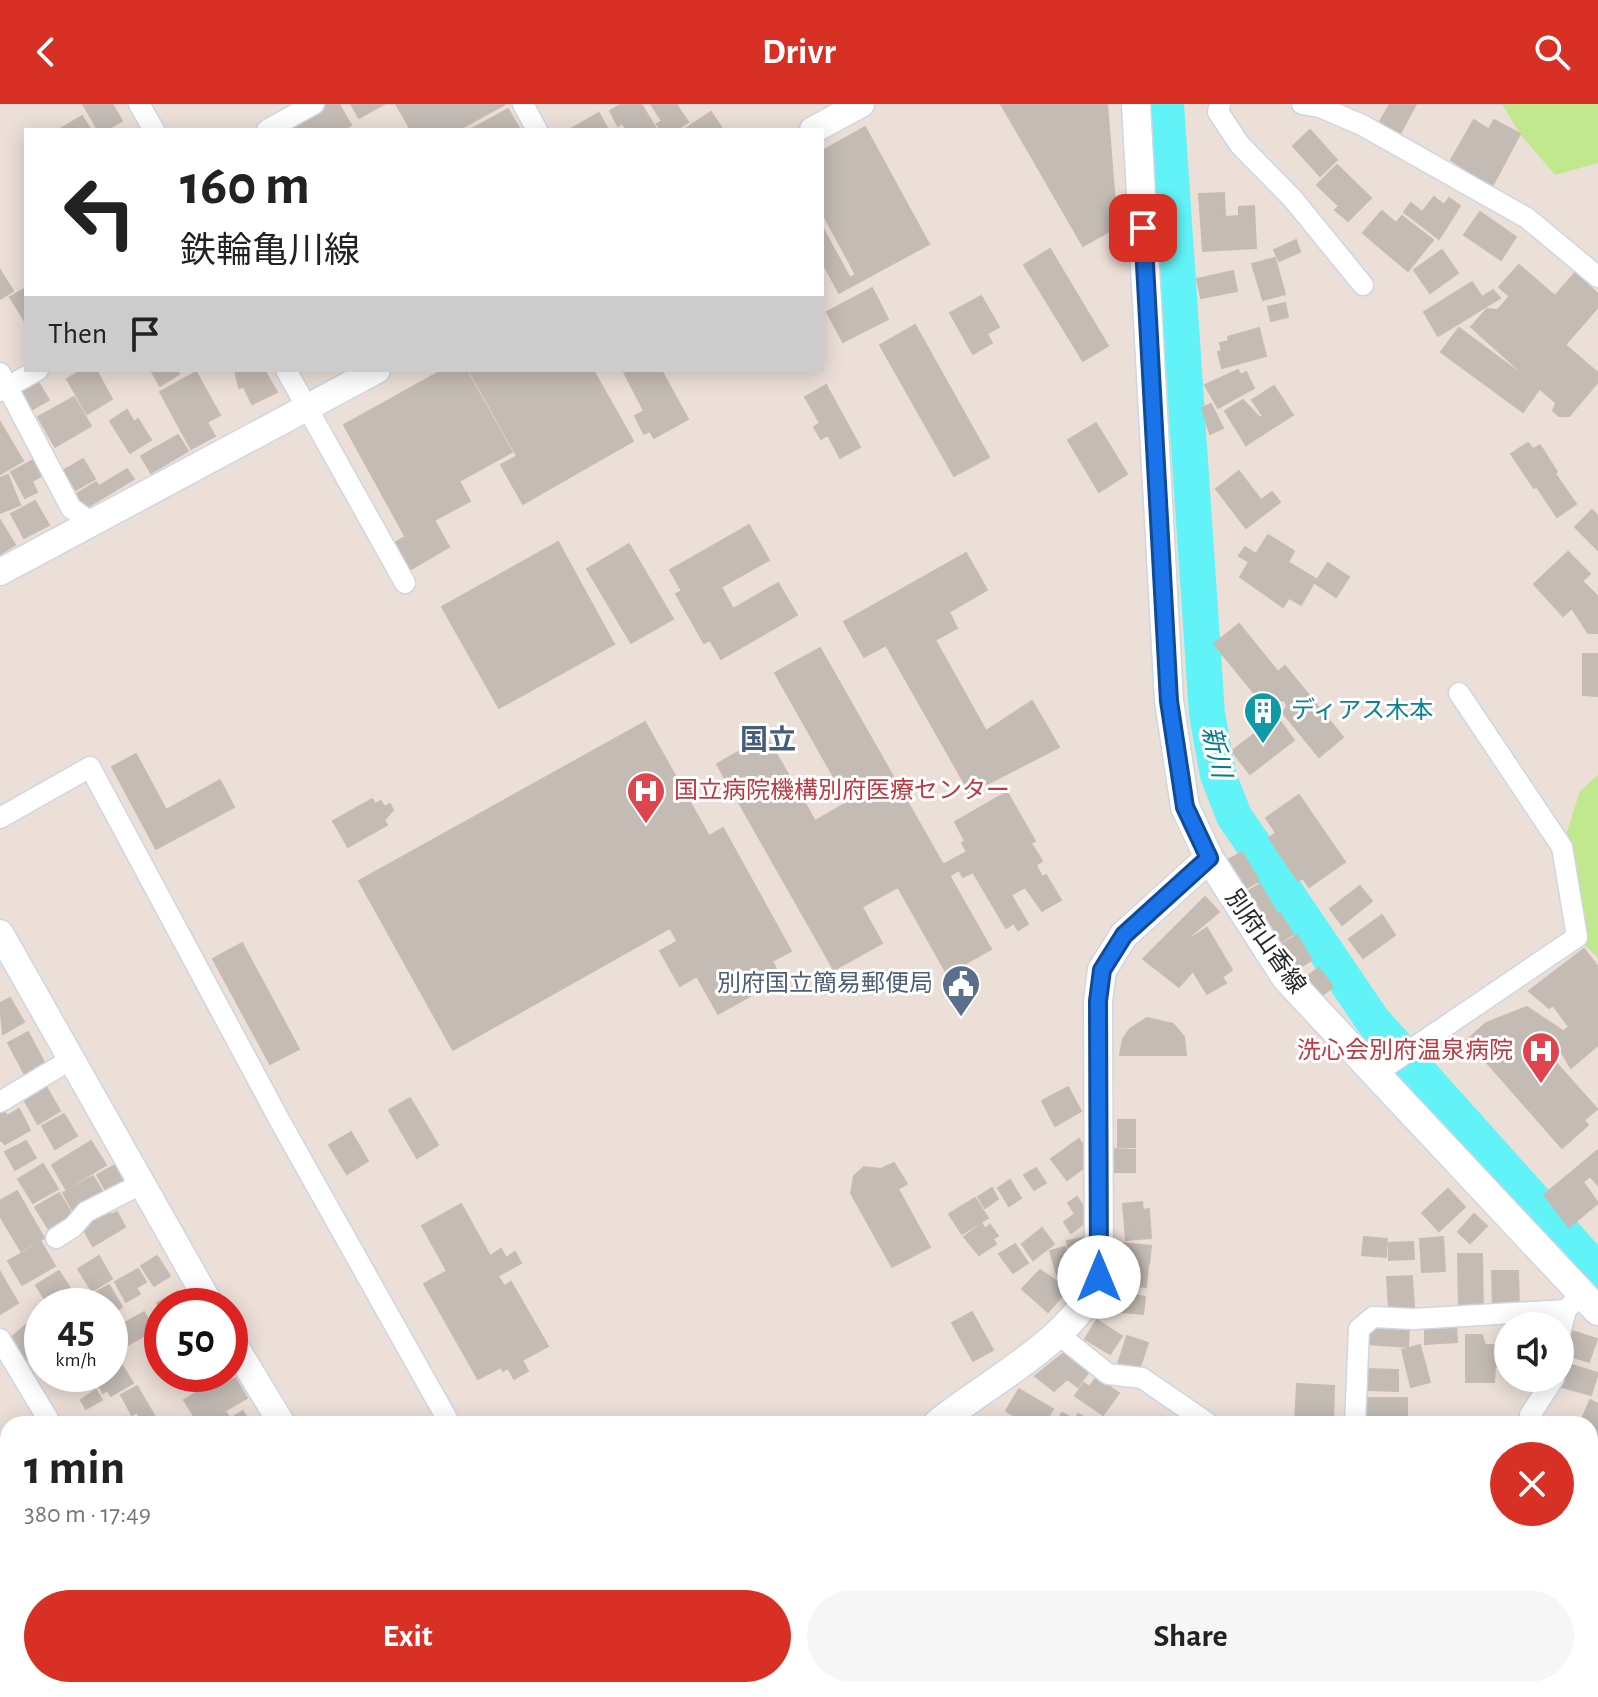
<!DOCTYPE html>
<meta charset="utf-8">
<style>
body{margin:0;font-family:"Alegreya Sans","Noto Sans JP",sans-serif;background:#f6f6f6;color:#222;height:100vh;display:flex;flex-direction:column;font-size:30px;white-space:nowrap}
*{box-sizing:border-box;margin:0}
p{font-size:26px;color:#767676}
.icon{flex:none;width:44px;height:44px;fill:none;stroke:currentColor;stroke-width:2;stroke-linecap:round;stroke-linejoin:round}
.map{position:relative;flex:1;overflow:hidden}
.side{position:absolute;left:0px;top:1312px;width:1598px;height:282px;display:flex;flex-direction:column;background:#fff;border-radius:24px 24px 0 0;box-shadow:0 4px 20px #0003}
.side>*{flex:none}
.guide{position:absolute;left:24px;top:24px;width:800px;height:244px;border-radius:0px;box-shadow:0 4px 20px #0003;background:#fff;color:#222;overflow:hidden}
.controls{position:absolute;left:1494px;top:1208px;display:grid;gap:16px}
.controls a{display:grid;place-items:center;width:80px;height:80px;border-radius:50%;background:#fff;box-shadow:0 4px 20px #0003;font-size:40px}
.speed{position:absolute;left:24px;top:1184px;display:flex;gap:16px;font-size:40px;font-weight:700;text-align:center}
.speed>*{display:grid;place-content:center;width:104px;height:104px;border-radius:50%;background:#fff;box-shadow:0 4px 20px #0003;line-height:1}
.speed small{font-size:20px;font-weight:400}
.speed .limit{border:12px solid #d22;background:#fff;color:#111}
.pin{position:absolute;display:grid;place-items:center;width:68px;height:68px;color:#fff;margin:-34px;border-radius:16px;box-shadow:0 4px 12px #0006}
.me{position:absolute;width:88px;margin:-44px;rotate:0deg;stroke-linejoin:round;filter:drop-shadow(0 0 6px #0008)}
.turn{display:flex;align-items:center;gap:28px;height:168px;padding:0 24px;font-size:36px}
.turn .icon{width:104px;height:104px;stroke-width:2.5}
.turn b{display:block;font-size:56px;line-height:68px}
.then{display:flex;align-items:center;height:76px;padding:0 24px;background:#0003;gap:16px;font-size:30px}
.round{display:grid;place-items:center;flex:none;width:84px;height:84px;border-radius:42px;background:#f6f6f6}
.headline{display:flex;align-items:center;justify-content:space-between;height:136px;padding:0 24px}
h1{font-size:48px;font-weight:700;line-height:60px}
.primary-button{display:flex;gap:16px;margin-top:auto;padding:16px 24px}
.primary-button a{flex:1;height:92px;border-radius:48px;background:#d93025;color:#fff;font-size:32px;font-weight:700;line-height:92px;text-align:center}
.primary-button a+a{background:#f6f6f6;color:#222}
header{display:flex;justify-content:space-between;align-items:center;height:104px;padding:0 24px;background:#d93025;color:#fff;font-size:36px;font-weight:700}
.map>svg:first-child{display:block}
.green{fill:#c2e88f}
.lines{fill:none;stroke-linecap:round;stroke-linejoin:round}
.river{stroke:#61f3f8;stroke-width:36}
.building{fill:#c3bbb4;stroke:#c7bbb2;stroke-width:2}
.minor-casing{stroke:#cdd6e3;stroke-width:23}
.tertiary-casing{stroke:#cdd6e3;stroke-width:29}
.secondary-casing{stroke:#cdd6e3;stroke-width:31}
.minor{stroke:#fff;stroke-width:20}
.tertiary{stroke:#fff;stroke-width:26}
.secondary{stroke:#fff;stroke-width:28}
.route-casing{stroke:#114b97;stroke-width:20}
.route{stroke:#1a73e8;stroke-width:14}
.labels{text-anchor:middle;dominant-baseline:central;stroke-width:6;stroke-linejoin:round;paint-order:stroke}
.culture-label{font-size:24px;fill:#0d838f;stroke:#fff;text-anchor:start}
.health-label{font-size:24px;fill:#be3a42;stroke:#fff;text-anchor:start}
.street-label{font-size:24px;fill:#282828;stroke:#fff}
.service-label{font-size:24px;fill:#4e5e75;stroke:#fff;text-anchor:end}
.water-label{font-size:26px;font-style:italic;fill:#047d8c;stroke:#fff}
.quarter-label{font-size:28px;font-weight:bold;fill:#455c7c;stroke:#fff}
</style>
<header><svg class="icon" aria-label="back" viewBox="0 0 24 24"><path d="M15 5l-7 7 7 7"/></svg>Drivr<svg class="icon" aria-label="search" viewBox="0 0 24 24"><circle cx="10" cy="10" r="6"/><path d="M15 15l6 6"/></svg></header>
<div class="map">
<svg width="1598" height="1593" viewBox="0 0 1598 1593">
<rect width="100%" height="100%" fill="#ecdfd8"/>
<path class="green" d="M1502 0H1598V59L1555 71 1520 30Z
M1598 671V854L1577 833 1562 743 1580 687Z"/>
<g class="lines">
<path class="river" d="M1166 0 1207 610 1218 671 1234 712 1373 917 1598 1168"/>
</g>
<path class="building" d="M83 0H112L122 17 106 26H98Z
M324 0H339L351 21 342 26H279Z
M351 0H384L359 14Z
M396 0H505L458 26H411Z
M622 0H641L657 26H627L622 19 618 22 610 7Z
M651 0H676L688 18 676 26H661L657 20 662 17Z
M1001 0H1107L1117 123 1083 142Z
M1390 0H1416L1400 30 1379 19Z
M508 5 520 26H470Z
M711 8 723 26H684Z
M599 9 608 26H569Z
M82 12 91 26H60V25Z
M1474 16 1488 25 1465 65 1451 56Z
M1494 16 1520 30 1493 81 1466 66Z
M865 23 929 140 839 189 822 157V123L850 174 856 171 822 108V47Z
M1310 26 1337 56 1320 72 1293 42Z
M1337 61 1371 94 1348 117 1335 106 1339 102 1317 81Z
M1224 89 1225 113 1239 112V103L1254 102 1256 144 1203 147 1199 90Z
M1434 93 1444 101 1449 94 1460 102 1439 135 1404 108 1411 99 1422 108Z
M1382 107 1396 119 1377 141 1363 129Z
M1480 108 1516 133 1501 156 1464 131Z
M1402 112 1433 136 1408 167 1377 141Z
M1296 136 1300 148 1279 157 1274 146Z
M1050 145 1108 242 1083 257 1024 161Z
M1442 146 1458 169 1430 189 1414 166Z
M1275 154 1285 190 1263 196 1252 160Z
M1519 161 1555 192 1575 169 1598 190V203L1565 241 1499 183Z
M0 166 13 187 0 195Z
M1233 167 1237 187 1201 194 1197 175Z
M1472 178 1482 193 1493 186 1500 194 1438 232 1424 208Z
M26 184V219L10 193Z
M872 184 888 215 843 238 827 208Z
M981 192 999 223 987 230 992 239 973 250 950 209Z
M1509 193 1598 269V278L1569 312H1559L1553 307 1556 299 1471 223 1487 205 1498 206Z
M1285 199 1288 213 1271 217 1268 203Z
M915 221 989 353 954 372 880 241Z
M1259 224 1266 252 1222 264 1218 248 1222 247 1220 239 1229 237 1228 233Z
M1459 224 1540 284 1523 308 1441 248Z
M82 266H96L112 295 87 310 67 275Z
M151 266H177L179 270 160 282Z
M235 266H264L277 288 252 300 244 283 239 284Z
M443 266H466L512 348 459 377 470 397 405 432 344 321Z
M469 266H593L633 337 523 400 501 361 517 352Z
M623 266H661L688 315 654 334 650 327 644 330 635 312 644 307Z
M1238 266 1241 271 1246 268 1254 284 1218 304 1205 281Z
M196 268 220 311 207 318 215 332 191 345 160 288Z
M38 278 49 296 31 306 21 288Z
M826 281 860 343 840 354 828 331 821 335 814 323 820 319 805 293Z
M1274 282 1293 311 1246 341 1225 307 1243 296 1260 314 1263 312 1252 296Z
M74 293 91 322 55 343 38 313Z
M1211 300 1223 324 1210 330 1202 304Z
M127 306 134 318 138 315 151 336 130 349 110 317Z
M0 318 23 357 0 370Z
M1096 319 1127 370 1099 388 1068 336Z
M178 331 188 347 151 369 141 352Z
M1528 339 1533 345 1540 341 1557 368 1534 384 1511 350Z
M35 355 43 371 32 377 37 388 25 394 11 368Z
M83 355 95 375 76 386 64 366Z
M127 365 134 375 84 405 75 391 96 378 99 382Z
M1239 367 1261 396 1272 388 1280 398 1246 424 1216 385Z
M8 371 20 401 0 409V374Z
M1556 371 1576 400 1557 413 1537 383Z
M35 397 49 421 24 434 11 410Z
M1592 406 1598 412V446L1575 423Z
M0 416 15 441 0 450Z
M434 416 449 443 411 465 396 438Z
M749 421 769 456 721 483 733 505 778 479 797 511 721 555 710 536 704 539 676 490 682 487 670 466Z
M1268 431 1294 447 1288 458 1316 475 1301 501 1289 494 1283 503 1240 473 1249 458 1239 452 1245 443 1256 450Z
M558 438 614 540 499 604 442 503Z
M629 440 673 515 631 539 587 465Z
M1568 448 1590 470 1582 477 1598 493V529H1588L1572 504 1563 512 1534 480Z
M966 449 987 486 949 508 957 524 935 536 986 627 1032 597 1059 643 970 689 886 541 864 553 844 518Z
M1328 459 1349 473 1336 493 1315 479Z
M1239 520 1278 568 1285 562 1343 633 1319 653 1283 609 1287 602 1285 597 1280 596 1268 606 1214 540Z
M820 544 991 845 947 870 898 783 862 803 882 839 834 866 717 660 766 632 815 717 848 698 775 569Z
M1583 550H1598V592L1583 591Z
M1277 613 1294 636 1250 670 1232 647Z
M645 618 709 732 723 724 791 847 772 857 781 875 718 910 670 824 453 946 359 777Z
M136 650 166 706 220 676 234 703 156 745 112 663Z
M1007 688 1035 737 1031 739 1042 757 1036 761 1042 773 1046 771 1061 796 1042 807 1025 783 1011 791 1028 820 1018 826 1014 819 1006 824 973 768 963 773 959 766 949 772 943 761 967 748 962 739 965 737 955 718Z
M1299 691 1345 758 1309 783 1303 774 1298 777 1269 734 1276 729 1266 714Z
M372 695 375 700 381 697 384 703 390 700 393 706 384 716 387 721 348 743 333 717Z
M1242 748 1259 777 1243 786 1226 757Z
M1260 780 1277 809 1262 818 1245 789Z
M1360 782 1372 797 1342 821 1330 805Z
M1205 793 1219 808 1178 842 1193 867 1179 883 1143 855Z
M1280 809 1293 830 1279 839 1266 818Z
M1382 811 1395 831 1363 854 1349 835Z
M1207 824 1232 866 1222 873 1226 879 1207 890 1178 842Z
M1297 831 1312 856 1297 865 1282 840Z
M678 837 697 872 680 882 660 847Z
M242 839 299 945 270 960 213 855Z
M1584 845 1598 863V941L1571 964 1556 939 1541 953 1543 956 1549 951 1597 1005 1584 1016 1588 1021 1562 1044 1467 936 1486 919 1527 903 1563 927 1569 923 1553 901 1549 904 1529 887Z
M1319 864 1333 883 1319 893 1305 874Z
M10 894 24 918 3 930 0 899Z
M1147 914 1173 920 1184 933 1186 951H1120L1123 935 1130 925Z
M28 928 45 960 25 971 8 939Z
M44 979 60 1007 38 1020 22 992Z
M1068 983 1081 1007 1055 1022 1042 997Z
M410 994 438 1041 417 1054 389 1006Z
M19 1005 30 1026 5 1040 0 1036V1010L4 1007 7 1012Z
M64 1010 77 1032 55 1045 42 1022Z
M1118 1016H1135V1043H1118Z
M351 1028 368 1057 347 1070 329 1041Z
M1079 1035 1094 1056 1067 1076 1051 1055Z
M26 1037 36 1054 15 1066 5 1048Z
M91 1037 106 1061 66 1085 52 1061Z
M1112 1045 1135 1046V1068H1112Z
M1598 1046V1081L1590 1072 1583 1078 1598 1099 1569 1123 1544 1091Z
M894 1059 907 1080 898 1085 930 1143 892 1163 851 1089 854 1072 864 1063 881 1065Z
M43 1060 58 1085 33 1099 18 1075Z
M115 1061 124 1076 122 1081 108 1090 97 1071Z
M1036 1064 1046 1079 1034 1086 1024 1071Z
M93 1072 102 1087 72 1105 63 1089Z
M1010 1076 1021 1094 1009 1102 998 1084Z
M992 1084 998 1095 985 1104 978 1093Z
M1448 1085 1465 1103 1439 1127 1422 1109Z
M17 1087 44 1134 21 1147 0 1112V1097Z
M59 1089 75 1115 51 1129 35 1103Z
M1077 1093 1091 1114 1071 1129 1064 1118 1075 1110 1068 1099Z
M975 1094 988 1114 962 1130 949 1110Z
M1142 1098 1143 1106 1149 1105 1151 1134 1126 1136 1123 1100Z
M461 1100 490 1152 501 1145 506 1154 515 1148 521 1159 498 1172 504 1182 511 1178 548 1242 522 1256 528 1267 514 1275 508 1264 503 1267 501 1263 478 1275 424 1180 447 1167 422 1122Z
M106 1103 111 1111 117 1108 125 1123 93 1142 80 1119Z
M1474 1110 1487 1122 1470 1139 1458 1128Z
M982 1120 985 1125 990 1121 998 1132 993 1135 996 1140 979 1151 964 1133Z
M1042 1124 1054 1140 1033 1156 1022 1140Z
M1364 1133 1387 1135 1386 1153 1362 1151Z
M1443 1133 1445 1167 1422 1168 1420 1135Z
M1085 1134 1087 1148 1070 1151 1067 1137Z
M41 1138 55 1162 22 1181 8 1157Z
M1413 1138 1414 1155 1389 1156V1139Z
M1122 1139 1151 1142 1149 1160 1121 1157Z
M1015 1140 1028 1159 1013 1169 999 1150Z
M1065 1143 1068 1152 1084 1153V1175L1058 1174 1050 1147Z
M1458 1150H1482L1483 1210H1459Z
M99 1152 112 1175 92 1187 78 1165Z
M157 1152 170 1172 154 1182 141 1162Z
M1130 1160 1148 1162 1146 1183 1117 1179 1119 1164 1130 1165Z
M138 1165 146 1178 136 1184 140 1190 126 1198 115 1178Z
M1040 1166 1068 1185 1048 1208 1022 1185Z
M59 1167 76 1194 63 1202H49L36 1181Z
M1492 1167H1518L1519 1204 1493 1205Z
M0 1168 18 1199 0 1210Z
M1412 1172 1414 1204 1389 1205 1387 1173Z
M109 1181 122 1203 110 1210V1202H97L91 1191Z
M1116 1181 1134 1184V1191L1145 1193 1143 1210 1112 1207Z
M178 1187 187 1202H162V1207L157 1199Z
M144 1208 154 1226 121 1245 111 1227Z
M972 1208 993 1246 973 1257 952 1219Z
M1097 1216 1122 1232 1110 1250 1085 1235Z
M31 1217 42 1236V1247L23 1258 7 1237Z
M1456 1218 1457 1238 1425 1240V1220Z
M1369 1223 1409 1225 1408 1243 1367 1240Z
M1572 1227 1597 1235 1589 1258 1564 1250Z
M1466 1231H1482L1485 1241H1506V1263H1495L1494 1278H1466Z
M1127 1232 1148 1239 1139 1266 1118 1260Z
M1420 1241 1430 1278 1411 1283 1402 1246Z
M1064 1249 1089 1267 1078 1283 1067 1275 1054 1287 1035 1272Z
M118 1255 133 1279 111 1292 107 1286 103 1289 96 1276 110 1270V1259Z
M1565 1259 1598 1269 1591 1291 1558 1282Z
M1366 1265 1398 1266V1287L1365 1286Z
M235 1274 247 1294 225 1307 229 1313 216 1320H199L184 1296 210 1280 214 1286Z
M1096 1274 1119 1289 1103 1311 1075 1292 1084 1279 1089 1283Z
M1297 1280 1334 1282 1333 1320H1295Z
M137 1282 154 1311 142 1317 137 1308 132 1311 121 1291Z
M1019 1285 1053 1305 1044 1320H1028L1006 1307Z
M96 1286 102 1296 86 1305 81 1296Z
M1367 1294H1407V1317H1367Z
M1590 1296 1598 1300V1333L1590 1329V1320H1580Z
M243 1307 250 1320H221Z
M1062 1309 1075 1316 1078 1310 1090 1316 1088 1320H1056Z
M8 1364V1397L0 1402V1369Z
M1596 1529 1598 1593H1590L1585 1586H1590V1536Z
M101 1586H139L143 1593H105Z
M284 1586H310L314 1593H288Z
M356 1586H391L379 1593H360Z
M398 1586H420L424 1593H396L394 1588Z
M468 1586H533L537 1593H472Z
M896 1586H938L927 1593H901Z
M950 1586 953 1590 961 1586 964 1592 978 1586 982 1593H938Z"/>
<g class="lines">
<defs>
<path id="minor" d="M139 0 154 26
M523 0 537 26
M1220 0 1218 8 1240 41 1293 95 1363 181
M1302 0 1320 3 1362 21 1527 114 1598 173
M267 26 314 0
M286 266 405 479
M0 269 71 404 92 419
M0 287 38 266
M0 714 90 663 281 1019 450 1320
M1375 970 1577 833 1562 743 1459 589
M0 998 70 956
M56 1134 73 1123 86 1108 139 1081
M1560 1229 1566 1206
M1058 1230 1108 1270 1142 1274 1209 1320
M0 1235 51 1320
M1530 1311 1554 1274
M1355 1320 1359 1225 1373 1213 1413 1215 1566 1206 1580 1191
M1590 1372 1598 1388
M1590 1476 1598 1418
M1590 1520 1598 1523
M0 1573 8 1581
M90 1586 94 1593
M203 1586 207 1593"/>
<path id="tertiary" d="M813 26 861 0
M0 468 377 266
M0 829 211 1202
M230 1234 282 1320
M439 1586 443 1593"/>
<path id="secondary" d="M1136 0 1169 597 1185 703 1209 754
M937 1320C988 1278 1075 1236 1099 1173L1098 897 1102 866 1124 831 1209 754 1286 874 1598 1207
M701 1593 703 1586"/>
</defs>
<use href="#minor" class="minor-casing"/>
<use href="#tertiary" class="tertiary-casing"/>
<use href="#secondary" class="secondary-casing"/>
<use href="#minor" class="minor"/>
<use href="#tertiary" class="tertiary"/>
<use href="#secondary" class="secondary"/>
</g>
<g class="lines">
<defs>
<path id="route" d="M1099 1173 1098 897 1102 866 1124 831 1209 754 1185 703 1169 597 1143 124"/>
</defs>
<use href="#route" class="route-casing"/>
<use href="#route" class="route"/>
</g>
<defs>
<symbol id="building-pin" viewBox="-11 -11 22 30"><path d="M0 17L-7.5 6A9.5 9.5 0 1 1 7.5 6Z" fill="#0f9aa8" stroke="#fff"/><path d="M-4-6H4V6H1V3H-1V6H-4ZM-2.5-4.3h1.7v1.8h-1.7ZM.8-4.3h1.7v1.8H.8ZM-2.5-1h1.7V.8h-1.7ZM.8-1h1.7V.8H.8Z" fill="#fff"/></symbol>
<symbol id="hospital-pin" viewBox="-11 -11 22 30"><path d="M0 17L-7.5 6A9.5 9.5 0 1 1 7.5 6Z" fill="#e0444e" stroke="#fff"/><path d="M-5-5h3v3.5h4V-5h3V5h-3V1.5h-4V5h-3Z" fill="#fff"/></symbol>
<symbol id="civic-pin" viewBox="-11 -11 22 30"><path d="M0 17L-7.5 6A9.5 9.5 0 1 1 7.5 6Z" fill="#5c6f8a" stroke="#fff"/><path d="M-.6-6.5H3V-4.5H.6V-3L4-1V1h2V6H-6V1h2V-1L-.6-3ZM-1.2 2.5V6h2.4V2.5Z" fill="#fff"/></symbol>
</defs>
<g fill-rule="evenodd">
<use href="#building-pin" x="1241" y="585" width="44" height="60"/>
<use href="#hospital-pin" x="624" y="665" width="44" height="60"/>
<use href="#civic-pin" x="939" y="858" width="44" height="60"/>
<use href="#hospital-pin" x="1519" y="925" width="44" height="60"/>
</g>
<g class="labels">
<g class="culture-label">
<text x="1291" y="607">ディアス木本</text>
</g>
<g class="health-label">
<text x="674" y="687">国立病院機構別府医療センター</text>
<text x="1513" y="947" text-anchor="end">洗心会別府温泉病院</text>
</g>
<g class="street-label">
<text transform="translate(1265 838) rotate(55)">別府山香線</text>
</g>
<g class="service-label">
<text x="933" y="880">別府国立簡易郵便局</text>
</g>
<g class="water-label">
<text transform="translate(1216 648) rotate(77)">新川</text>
</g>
<g class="quarter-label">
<text x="768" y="637">国立</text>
</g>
</g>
</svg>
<div class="controls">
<a><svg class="icon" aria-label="sound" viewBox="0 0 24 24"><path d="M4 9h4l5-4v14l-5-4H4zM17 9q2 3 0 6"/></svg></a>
</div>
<div class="speed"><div>45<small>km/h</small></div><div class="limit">50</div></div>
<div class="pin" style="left:1143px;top:124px;background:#d93025"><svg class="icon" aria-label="arrive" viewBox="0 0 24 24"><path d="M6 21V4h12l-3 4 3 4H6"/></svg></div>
<svg class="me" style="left:1099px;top:1173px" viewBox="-20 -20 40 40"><circle r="19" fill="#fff"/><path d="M0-13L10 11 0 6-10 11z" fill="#1a73e8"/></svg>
<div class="guide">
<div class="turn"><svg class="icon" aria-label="left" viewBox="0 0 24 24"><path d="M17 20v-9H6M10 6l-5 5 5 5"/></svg><div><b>160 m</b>鉄輪亀川線</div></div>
<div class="then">Then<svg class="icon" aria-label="arrive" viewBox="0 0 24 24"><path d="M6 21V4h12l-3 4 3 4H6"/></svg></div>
</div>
<section class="side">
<div class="headline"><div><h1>1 min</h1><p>380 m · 17:49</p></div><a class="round" style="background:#d93025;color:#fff"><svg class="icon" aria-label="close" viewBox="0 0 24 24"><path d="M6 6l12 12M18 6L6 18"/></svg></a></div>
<div class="primary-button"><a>Exit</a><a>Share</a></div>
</section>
</div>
